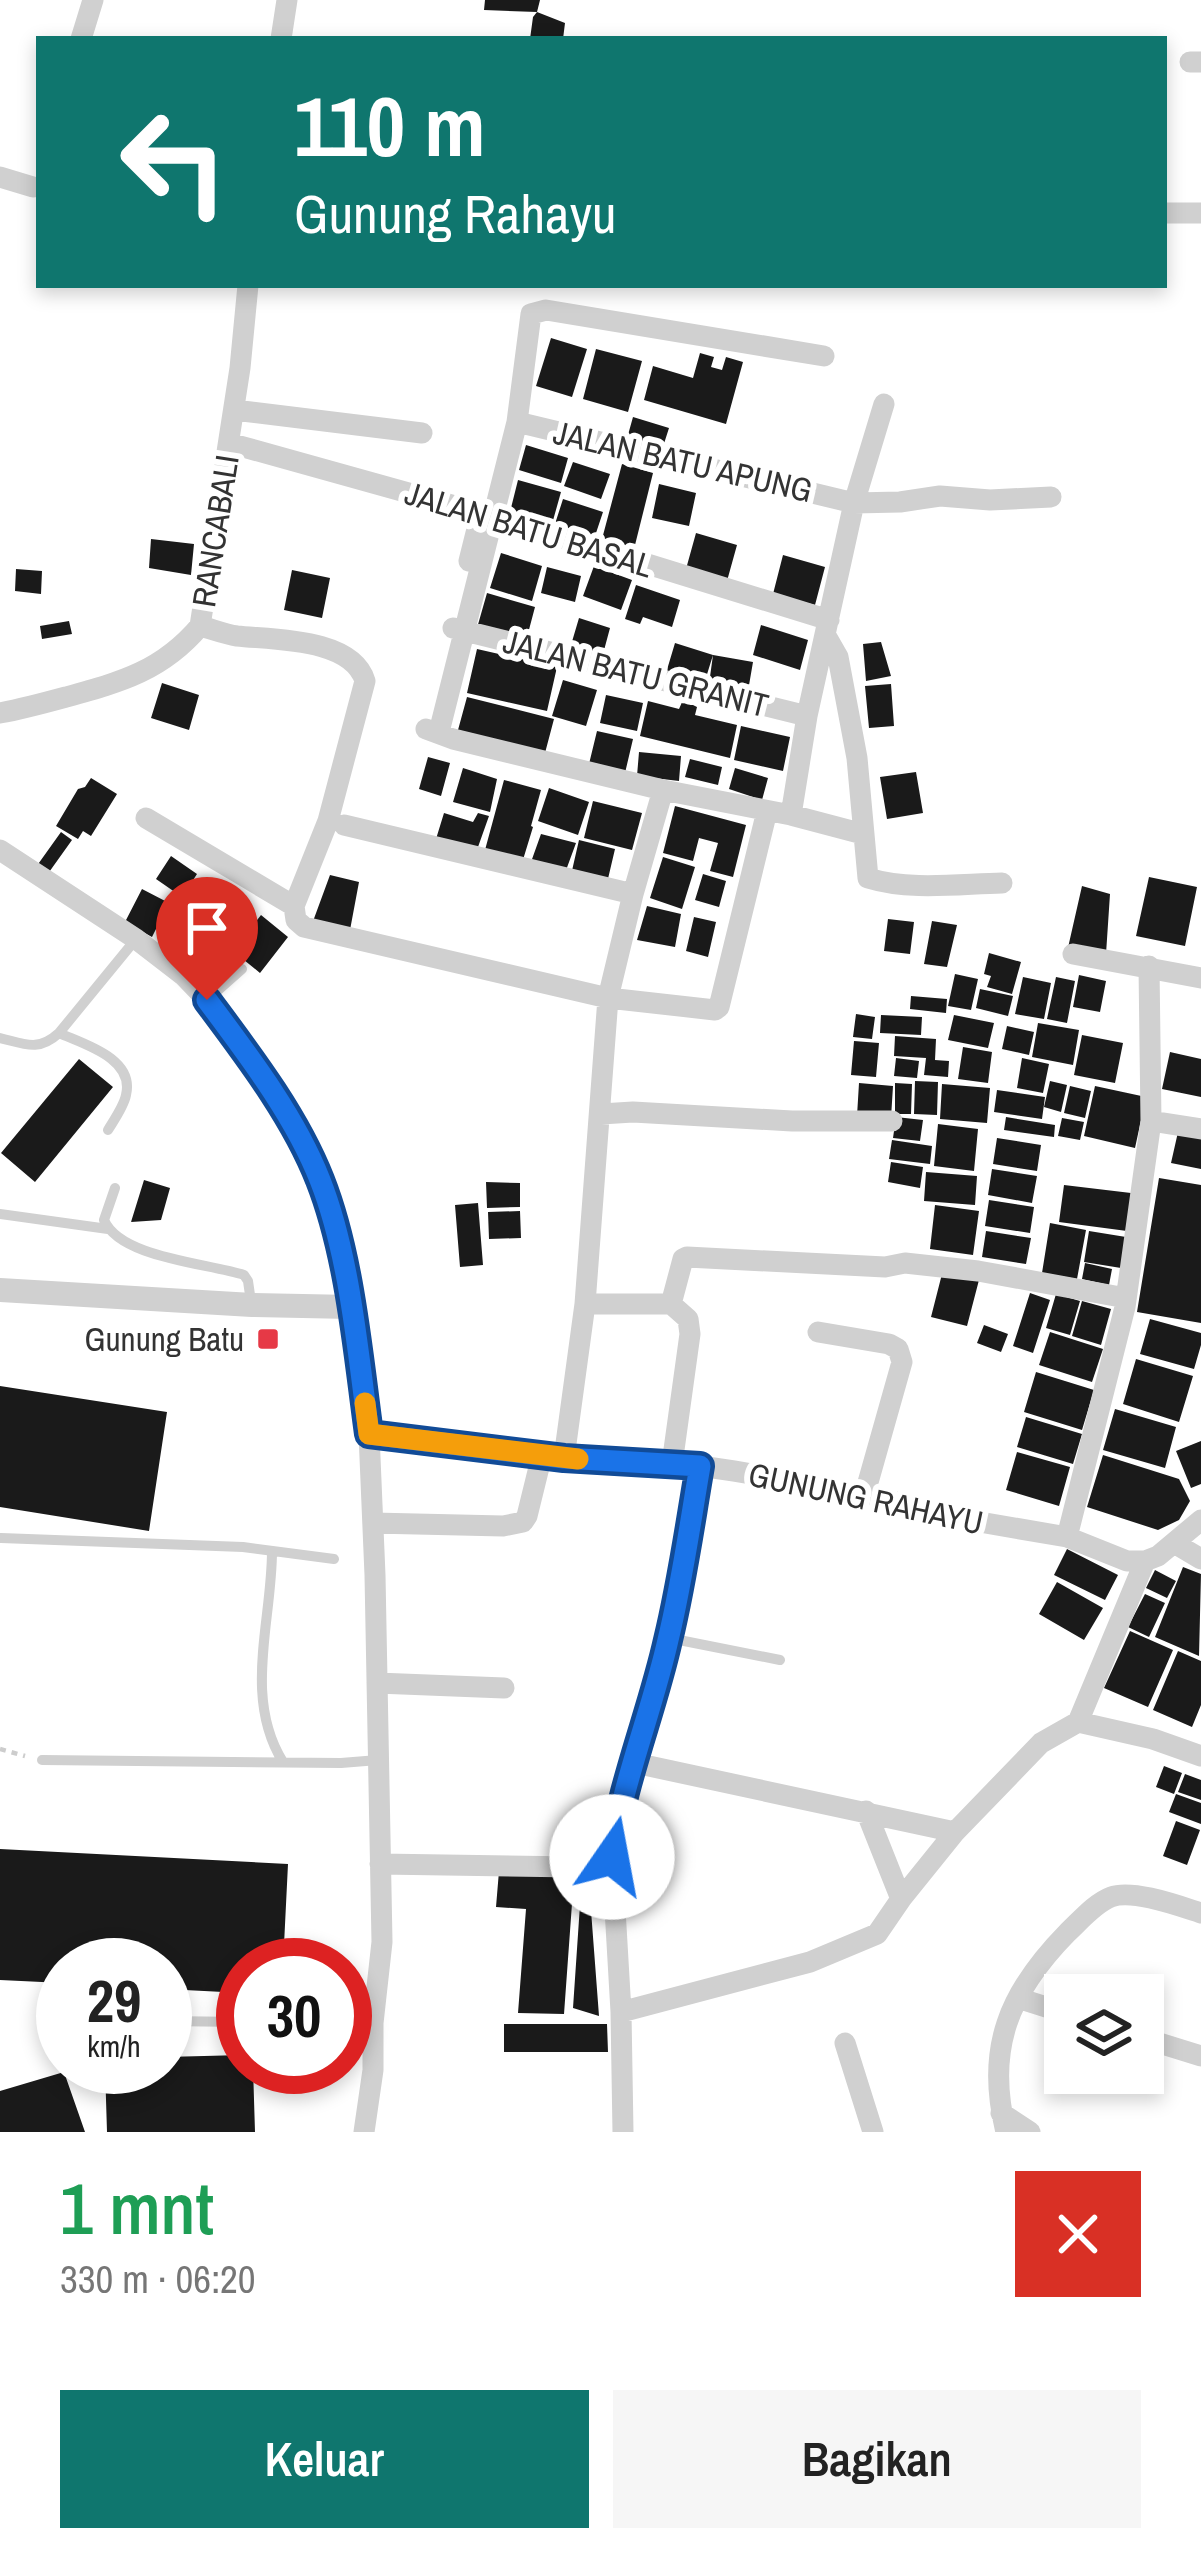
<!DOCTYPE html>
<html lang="id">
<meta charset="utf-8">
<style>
body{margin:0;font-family:"Archivo Narrow",sans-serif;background:#f6f6f6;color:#222;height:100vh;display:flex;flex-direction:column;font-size:45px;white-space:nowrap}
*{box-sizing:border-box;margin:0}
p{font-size:39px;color:#767676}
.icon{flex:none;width:66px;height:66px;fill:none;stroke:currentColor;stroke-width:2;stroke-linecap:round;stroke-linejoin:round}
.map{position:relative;height:2132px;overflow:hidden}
.panel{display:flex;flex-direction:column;background:#fff;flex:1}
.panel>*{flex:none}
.hud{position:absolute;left:36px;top:36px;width:1131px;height:252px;border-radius:0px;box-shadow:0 6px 18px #0003;background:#0f766e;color:#fff;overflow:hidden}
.buttons{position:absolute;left:1044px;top:1974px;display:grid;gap:24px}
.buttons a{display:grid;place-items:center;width:120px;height:120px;border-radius:0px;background:#fff;box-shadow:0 6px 18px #0003;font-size:60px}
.speed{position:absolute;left:36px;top:1938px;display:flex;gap:24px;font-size:60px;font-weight:700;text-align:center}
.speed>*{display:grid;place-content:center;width:156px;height:156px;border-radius:50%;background:#fff;box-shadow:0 6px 18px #0003;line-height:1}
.speed small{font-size:30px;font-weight:400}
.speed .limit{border:18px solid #d22;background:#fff;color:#111}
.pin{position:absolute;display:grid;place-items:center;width:102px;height:102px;color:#fff;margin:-123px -51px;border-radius:50% 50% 50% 0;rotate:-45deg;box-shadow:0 0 12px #0007}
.pin .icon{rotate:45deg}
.me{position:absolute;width:132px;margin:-66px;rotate:12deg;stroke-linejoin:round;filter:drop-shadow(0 0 9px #0008)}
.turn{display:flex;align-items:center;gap:42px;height:252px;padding:0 60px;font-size:54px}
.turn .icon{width:156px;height:156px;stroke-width:2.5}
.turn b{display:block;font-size:84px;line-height:102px}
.round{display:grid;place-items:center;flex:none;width:126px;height:126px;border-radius:0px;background:#f6f6f6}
.summary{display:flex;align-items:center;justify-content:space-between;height:204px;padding:0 60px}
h1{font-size:72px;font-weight:600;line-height:90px;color:#1e9e55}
.action{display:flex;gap:24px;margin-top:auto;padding:24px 60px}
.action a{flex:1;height:138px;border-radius:0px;background:#0f766e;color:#fff;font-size:48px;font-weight:600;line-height:138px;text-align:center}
.action a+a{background:#f6f6f6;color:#222}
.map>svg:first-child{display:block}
.building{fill:#1a1a1a}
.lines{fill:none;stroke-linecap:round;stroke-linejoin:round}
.path{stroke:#cdcdcd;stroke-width:4.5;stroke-dasharray:6 6;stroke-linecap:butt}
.service{stroke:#d0d0d0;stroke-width:10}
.minor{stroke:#d0d0d0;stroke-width:21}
.tertiary{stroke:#d0d0d0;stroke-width:24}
.route-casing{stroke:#114b97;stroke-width:30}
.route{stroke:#1a73e8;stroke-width:21}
.slow{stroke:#f59e0b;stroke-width:21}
.poi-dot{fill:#e63946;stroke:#fff;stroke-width:4.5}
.labels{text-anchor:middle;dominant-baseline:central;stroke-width:12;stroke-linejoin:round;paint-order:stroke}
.street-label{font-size:33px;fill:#333;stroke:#fff}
.poi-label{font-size:33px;fill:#333;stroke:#fff;text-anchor:end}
</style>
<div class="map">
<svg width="1201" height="2132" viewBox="0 0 1201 2132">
<rect width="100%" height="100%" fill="#fff"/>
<path class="building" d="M485 0H540L537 12 484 10Z
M537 12 565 23 563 39H530L533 17Z
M551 338 587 349 572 397 536 386Z
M596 349 642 361 628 412 583 399Z
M700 353 714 357 711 367 722 370 726 357 743 362 726 424 644 400 653 366 693 378Z
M633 417 669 428 661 453 626 442Z
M526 445 568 458 561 483 519 470Z
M573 462 610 474 601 499 564 486Z
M622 464 653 473 634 549 602 539Z
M518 480 561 492 552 524 510 512Z
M659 484 696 493 689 526 652 518Z
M563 499 603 512 595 536 555 524Z
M696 533 737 545 727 581 686 569Z
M151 539 194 544 191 575 149 568Z
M501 553 542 566 532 601 490 588Z
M783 555 825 567 815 605 773 594Z
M594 566 632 580 621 610 583 596Z
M547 567 581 576 575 602 541 593Z
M16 569 42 571 41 594 15 591Z
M292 570 330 578 322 618 284 610Z
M636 585 680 600 672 627 643 617 640 624 625 619Z
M487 593 535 607 526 641 477 628Z
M579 618 610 628 603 654 571 645Z
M69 621 72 634 42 639 40 626Z
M761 625 808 640 800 670 753 655Z
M881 642 891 676 866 681 863 644Z
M675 643 713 655 704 684 666 673Z
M477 649 557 667 547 711 467 693Z
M713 655 753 662 748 691 709 684Z
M563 680 597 690 586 726 552 716Z
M162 683 199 695 189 730 151 718Z
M891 684 894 726 869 728 865 686Z
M606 695 643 703 637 731 600 723Z
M467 697 554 719 545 753 458 730Z
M683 700 697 707 695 715 737 725 730 758 640 736 648 701 679 709Z
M741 726 790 737 783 771 734 760Z
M597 731 633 739 625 773 589 764Z
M639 752 681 756 679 781 637 776Z
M428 757 450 763 441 796 419 789Z
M690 759 722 767 718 785 685 777Z
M463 768 497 779 490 812 453 802Z
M735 768 768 778 762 800 729 789Z
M916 772 923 813 887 819 880 777Z
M91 778 117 794 91 836 83 831 78 839 56 826 78 789 85 787Z
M504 780 541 790 531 826 533 827 522 863 485 850Z
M549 788 589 802 578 835 538 821Z
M593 801 642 813 632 850 584 838Z
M675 806 746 825 733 877 710 871 718 843 699 838 693 861 663 853Z
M444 813 473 822 478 813 489 816 478 847 436 839Z
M61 832 72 840 47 875 36 867Z
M541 834 576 843 565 873 531 862Z
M579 840 615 849 607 883 571 875Z
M171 856 197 874 182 897 156 879Z
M663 857 695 867 682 909 650 898Z
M703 874 726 881 719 907 695 900Z
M330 875 359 882 350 930 312 924Z
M1149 877 1197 887 1185 946 1136 936Z
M1082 886 1110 894 1106 954 1067 952Z
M206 887 233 912 212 935 185 910Z
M142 889 169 903 152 937 125 922Z
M647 906 681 914 675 947 637 940Z
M261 915 288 937 260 973 233 951Z
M694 917 716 922 708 957 686 951Z
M888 919 914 922 910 954 884 951Z
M932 921 957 925 947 967 924 964Z
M989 953 1021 962 1012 994 987 987 991 976 984 974Z
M955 974 978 979 971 1010 948 1006Z
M1079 975 1106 981 1100 1012 1073 1007Z
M1023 977 1051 983 1044 1019 1015 1014Z
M1056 977 1075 981 1067 1023 1047 1019Z
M980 989 1013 996 1008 1016 976 1008Z
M911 996 947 999 946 1013 910 1009Z
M856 1014 875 1017 872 1039 853 1037Z
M881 1015 922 1017 921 1035 880 1033Z
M954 1015 994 1023 988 1048 948 1040Z
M1038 1023 1079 1030 1073 1065 1032 1057Z
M1007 1026 1034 1032 1029 1055 1002 1049Z
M1082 1035 1123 1043 1115 1083 1074 1075Z
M895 1036 936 1039 935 1060 949 1061 948 1077 924 1075 926 1058 894 1056Z
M854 1041 879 1043 876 1077 851 1075Z
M963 1047 992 1052 988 1083 958 1079Z
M1170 1052 1201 1059V1097L1162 1089Z
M896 1058 919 1061 917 1078 894 1076Z
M1022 1058 1049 1064 1043 1093 1017 1088Z
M79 1059 113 1087 35 1182 1 1153Z
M915 1081 938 1082 937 1115 914 1114Z
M1050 1081 1067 1085 1061 1112 1044 1107Z
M859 1083 893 1086 891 1118 857 1116Z
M895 1083 912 1084 911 1114H895Z
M942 1084 990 1088 987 1123 940 1119Z
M1070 1086 1091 1091 1085 1118 1064 1113Z
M1095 1086 1146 1097 1135 1148 1084 1136Z
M997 1090 1045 1097 1042 1119 994 1112Z
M896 1117 923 1120 920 1141 893 1138Z
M1006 1117 1055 1125 1054 1137 1004 1130Z
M1062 1118 1084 1122 1080 1140 1058 1136Z
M938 1124 978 1129 974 1171 934 1166Z
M1178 1132 1201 1138V1169L1171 1163Z
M997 1138 1041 1145 1037 1171 993 1164Z
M892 1140 932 1146 930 1164 889 1159Z
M891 1162 923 1167 920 1188 888 1182Z
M992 1169 1037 1176 1032 1203 988 1195Z
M926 1172 977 1176 975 1205 924 1201Z
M1159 1178 1201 1185V1323L1137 1312Z
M144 1180 170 1188 161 1220 131 1222Z
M486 1182 520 1183V1207L487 1208Z
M1064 1185 1131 1193 1127 1231 1059 1222Z
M989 1200 1034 1207 1030 1233 985 1226Z
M478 1203 483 1265 460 1267 455 1205Z
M935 1205 979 1211 973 1255 930 1249Z
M520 1211 521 1238 489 1239 488 1212Z
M1050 1223 1086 1230 1077 1279 1042 1273Z
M986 1231 1031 1238 1026 1264 982 1257Z
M1089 1231 1126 1237 1121 1268 1084 1262Z
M1085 1263 1112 1269 1109 1285 1082 1279Z
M943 1270 979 1280 967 1326 931 1317Z
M1030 1293 1050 1300 1033 1353 1013 1346Z
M1056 1294 1080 1301 1070 1335 1046 1328Z
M1082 1301 1111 1309 1101 1345 1072 1336Z
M1150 1319 1201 1333V1345L1194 1369 1140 1354Z
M984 1325 1008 1334 1001 1352 977 1343Z
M1050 1332 1103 1349 1092 1382 1039 1365Z
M1136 1359 1193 1376 1179 1422 1123 1404Z
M1036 1372 1094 1390 1082 1430 1024 1412Z
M0 1386 167 1412 149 1531 0 1507Z
M1115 1409 1176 1427 1165 1468 1103 1450Z
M1026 1417 1082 1434 1073 1464 1017 1447Z
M1201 1441V1484L1191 1488 1176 1451Z
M1017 1452 1070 1467 1059 1506 1006 1490Z
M1103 1455 1179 1479 1190 1501 1179 1520 1158 1530 1087 1507Z
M1067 1549 1118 1575 1105 1600 1054 1575Z
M1183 1567 1201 1574 1199 1656 1155 1637Z
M1155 1570 1176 1581 1167 1598 1146 1588Z
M1057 1582 1103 1608 1084 1640 1039 1614Z
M1145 1594 1165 1603 1149 1637 1128 1627Z
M1130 1631 1173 1650 1148 1707 1104 1688Z
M1178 1651 1201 1661V1705L1192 1727 1153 1710Z
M1164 1766 1182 1773 1174 1794 1156 1787Z
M1185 1774 1201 1780V1800L1178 1792Z
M1176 1794 1201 1803V1824L1169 1812Z
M1176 1821 1200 1830 1187 1865 1163 1856Z
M0 1849 288 1864 283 1965H243V1993L165 1989V1965H63V1983L0 1980Z
M499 1871 574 1876 564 2014 518 2013 526 1909 496 1907Z
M589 1884 599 2016 573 2008 581 1890Z
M504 2024H607L608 2052H504Z
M243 2055V2067H253L255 2132H107L105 2067H165V2057Z
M64 2072 85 2132H0V2091Z"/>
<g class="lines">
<path class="path" d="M0 1749 25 1756"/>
<path class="service" d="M207 1000 242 969
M59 1033C83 1044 135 1058 126 1095 124 1106 114 1120 108 1130
M0 1038C25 1044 38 1052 59 1033L136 939
M115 1188 104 1220C120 1258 207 1263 244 1275L248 1281 251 1302
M0 1214 108 1229
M1 1538 243 1547 334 1559
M272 1551C272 1621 243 1698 283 1762
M669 1638 780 1660
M42 1760 341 1763 378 1760
M165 2021 243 2022
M345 2023H373"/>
<path class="minor" d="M81 39 93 0
M281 39 287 0
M1190 62H1201
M0 177 33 187
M1164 213H1201
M884 404 854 503 900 502 940 496 990 500 1051 497
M234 410 422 433
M517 422 854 503 807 716 791 815
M229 443 495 517 829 620
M469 561 481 513
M200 626C212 629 224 634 237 636 274 640 352 638 365 681L328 821 294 906 296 920 304 927 608 998 715 1010 719 1007 767 811
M453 628 807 716
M826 636 838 657 857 758 868 878C910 891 958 884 1002 883
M0 713C22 709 44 703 66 697 121 682 162 671 200 626L240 368 248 285
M426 729 453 739 663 790 791 815 863 834
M439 732 517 422 531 314 546 310 824 356
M146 818 294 906
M344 825 633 894
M0 850 136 939 184 976 207 1000 250 1056 282 1107 320 1180 343 1262 369 1434 375 1575 382 1942 373 2023V2070L364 2132
M1073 954 1201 978
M601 1114 633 1112 792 1121H892
M1151 1121 1201 1129
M585 1304H671L688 1319 690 1334 672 1464
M671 1304 683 1259 687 1257 885 1267 905 1263 978 1271 1126 1298
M818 1332 889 1344 898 1349 902 1362 865 1493
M369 1434 564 1458 700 1466 734 1471 865 1493 945 1516 1067 1537 1127 1561H1145L1158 1556 1201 1520
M564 1458 585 1304 608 998 633 894 663 790
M373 1523 503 1526 523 1522 527 1516 542 1455
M1067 1537 1125 1307 1151 1121 1149 966
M1174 1543 1201 1559
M377 1683 504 1688
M1078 1722 1153 1739 1201 1756
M635 1763 955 1832
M866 1811 901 1899
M380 1864 575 1867 613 1865
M1018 1998 1065 2013
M621 2012 810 1962 877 1934 901 1899 955 1832 1041 1743 1078 1722 1145 1561
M1143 2038 1201 2056
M845 2043 873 2132
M1001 2113 1030 2132
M623 2132 621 2012 612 1857 617 1819 635 1763 669 1638 700 1466
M1006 2132C985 2048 1009 1992 1068 1932 1080 1921 1095 1903 1111 1897 1133 1889 1179 1906 1201 1913"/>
<path class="tertiary" d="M0 1290 252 1305 351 1307"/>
</g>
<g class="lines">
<defs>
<path id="route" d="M207 1000C248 1055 295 1116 320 1180 350 1256 358 1354 369 1434L564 1458 700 1466C690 1524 682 1583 668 1640 652 1712 621 1785 612 1857"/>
</defs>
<use href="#route" class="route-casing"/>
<use href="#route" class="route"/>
<path class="slow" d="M365 1403 369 1434 578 1459"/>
</g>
<rect class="poi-dot" x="256" y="1327" width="24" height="24" rx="6"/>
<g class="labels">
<g class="street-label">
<text transform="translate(683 461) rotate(13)">JALAN BATU APUNG</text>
<text transform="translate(529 529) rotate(17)">JALAN BATU BASAL</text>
<text transform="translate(215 531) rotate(-81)">RANCABALI</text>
<text transform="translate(636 673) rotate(14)">JALAN BATU GRANIT</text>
<text transform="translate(866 1498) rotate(12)">GUNUNG RAHAYU</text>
</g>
<g class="poi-label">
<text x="244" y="1339">Gunung Batu</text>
</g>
</g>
</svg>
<div class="buttons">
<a><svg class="icon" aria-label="layers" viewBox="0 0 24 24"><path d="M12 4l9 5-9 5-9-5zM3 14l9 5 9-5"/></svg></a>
</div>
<div class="speed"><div>29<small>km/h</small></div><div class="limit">30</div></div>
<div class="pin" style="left:207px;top:1000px;background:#d93025"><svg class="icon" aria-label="arrive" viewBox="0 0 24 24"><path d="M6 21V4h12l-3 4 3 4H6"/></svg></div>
<svg class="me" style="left:612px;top:1857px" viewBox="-20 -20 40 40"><circle r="19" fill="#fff"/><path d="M0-13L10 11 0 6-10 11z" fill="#1a73e8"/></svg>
<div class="hud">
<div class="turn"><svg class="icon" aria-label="left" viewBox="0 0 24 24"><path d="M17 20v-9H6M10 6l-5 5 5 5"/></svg><div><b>110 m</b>Gunung Rahayu</div></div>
</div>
</div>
<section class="panel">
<div class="summary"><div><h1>1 mnt</h1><p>330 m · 06:20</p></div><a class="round" style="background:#d93025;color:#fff"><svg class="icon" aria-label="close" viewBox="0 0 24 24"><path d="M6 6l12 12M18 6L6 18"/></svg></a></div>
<div class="action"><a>Keluar</a><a>Bagikan</a></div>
</section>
